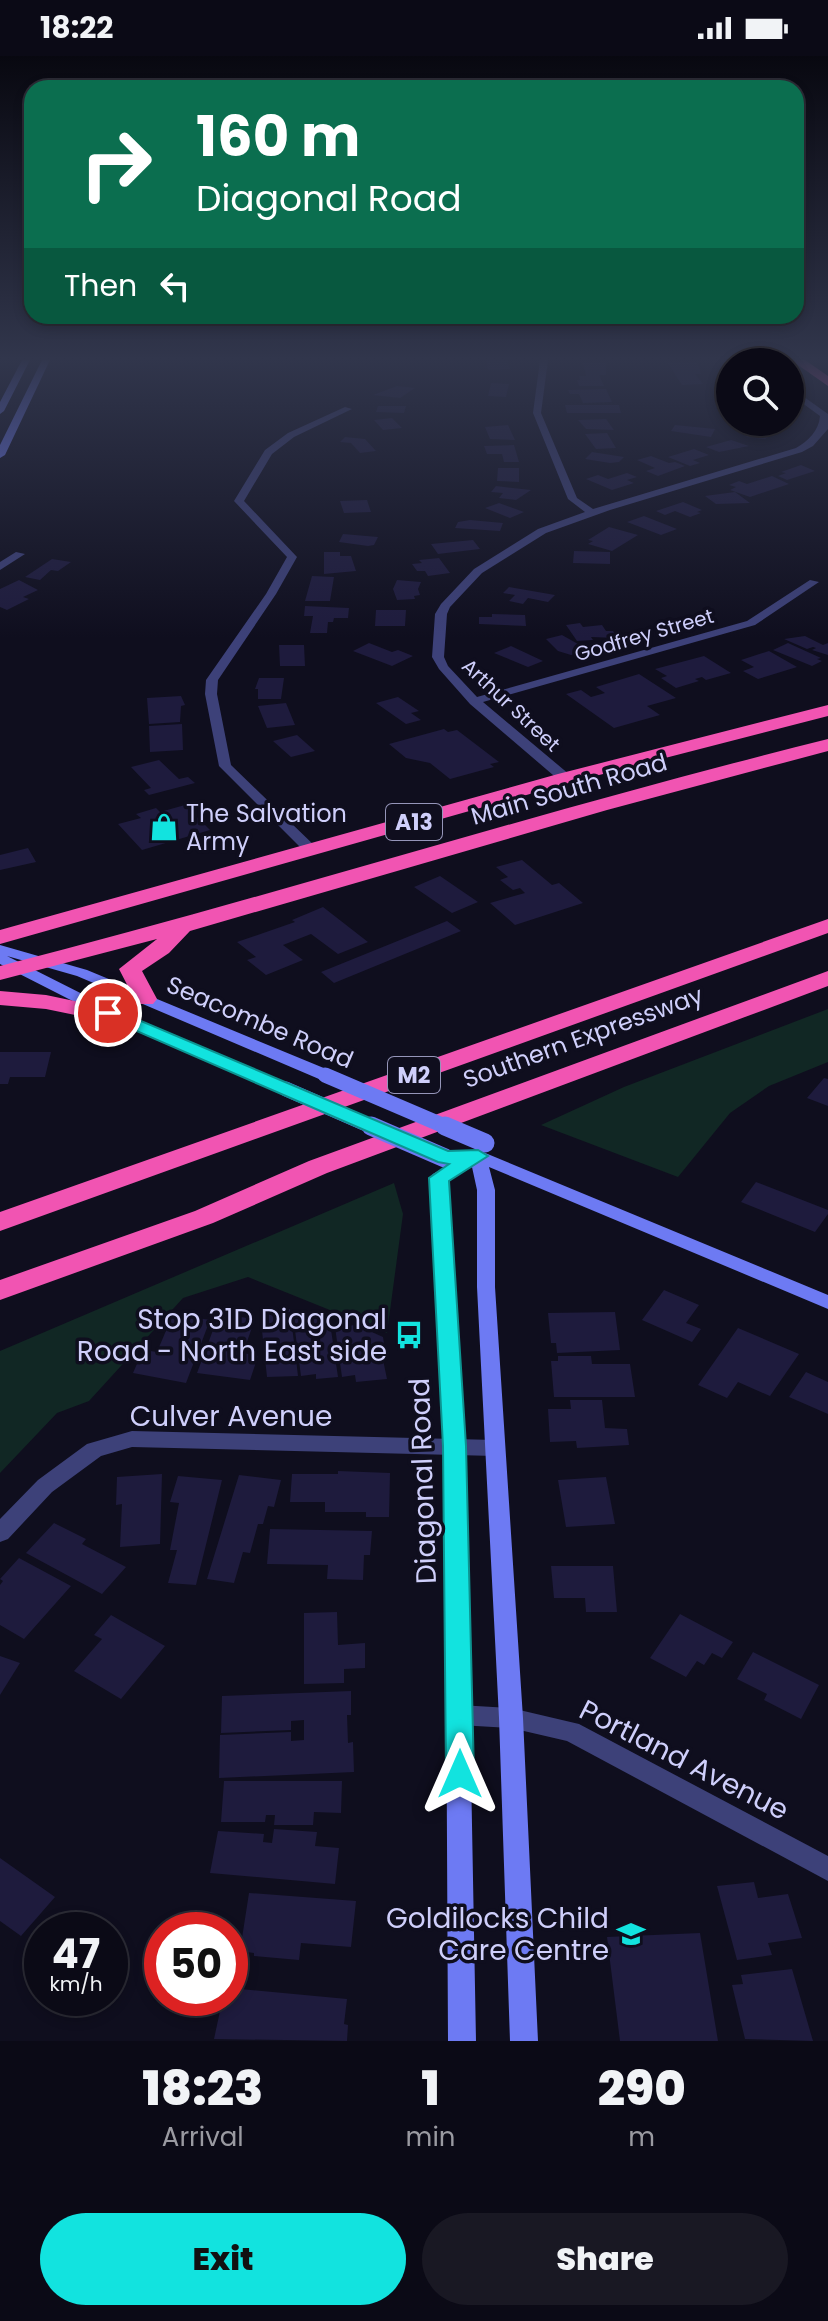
<!DOCTYPE html>
<style>
body{margin:0;font-family:Poppins,sans-serif;background:#191823;color:#f1f3f6;height:100vh;display:flex;flex-direction:column;font-size:30px;white-space:nowrap}
*{box-sizing:border-box;margin:0}
p{font-size:26px;color:#9a9aa1}
.icon{flex:none;width:44px;height:44px;fill:none;stroke:currentColor;stroke-width:2;stroke-linecap:round;stroke-linejoin:round}
.map{position:relative;height:1985px;overflow:hidden}
.side{display:flex;flex-direction:column;background:#0b0a16;flex:1}
.side>*{flex:none}
.banner{position:absolute;left:24px;top:24px;width:780px;height:244px;border-radius:24px;box-shadow:0 4px 12px #0003,0 0 0 2px #2b2b35;background:#0b6e4f;color:#fff;overflow:hidden}
.tools{position:absolute;left:716px;top:292px;display:grid;gap:16px}
.tools a{display:grid;place-items:center;width:88px;height:88px;border-radius:50%;background:#0b0a16;box-shadow:0 4px 12px #0003,0 0 0 2px #2b2b35;font-size:40px}
.speed{position:absolute;left:24px;top:1856px;display:flex;gap:16px;font-size:40px;font-weight:700;text-align:center}
.speed>*{display:grid;place-content:center;width:104px;height:104px;border-radius:50%;background:#0b0a16;box-shadow:0 4px 12px #0003,0 0 0 2px #2b2b35;line-height:1}
.speed small{font-size:20px;font-weight:400}
.speed .limit{border:12px solid #d22;background:#fff;color:#111}
.pin{position:absolute;display:grid;place-items:center;width:68px;height:68px;color:#fff;margin:-34px;border:4px solid #fff;border-radius:50%;box-shadow:0 2px 8px #0007}
.me{position:absolute;width:88px;margin:-44px;rotate:0deg;stroke-linejoin:round;filter:drop-shadow(0 0 6px #0008)}
.turn{display:flex;align-items:center;gap:28px;height:168px;padding:0 40px;font-size:36px}
.turn .icon{width:104px;height:104px;stroke-width:2.5}
.turn b{display:block;font-size:56px;line-height:68px}
.then{display:flex;align-items:center;height:76px;padding:0 40px;background:#0003;gap:16px;font-size:30px}
.eta{display:flex;justify-content:space-evenly;align-items:center;height:136px;text-align:center}
.eta b{font-size:48px;font-weight:800;line-height:56px}
.cta{display:flex;gap:16px;margin-top:auto;padding:16px 40px}
.cta a{flex:1;height:92px;border-radius:48px;background:#12e3df;color:#111;font-size:32px;font-weight:800;line-height:92px;text-align:center}
.cta a+a{background:#191823;color:#f1f3f6}
.status{display:flex;justify-content:space-between;align-items:center;height:56px;padding:0 40px;background:#0b0a16;direction:ltr}
.status svg{height:22px;fill:currentColor}
.map>svg:first-child{display:block}
.green{fill:#112724}
.building{fill:#1e1b3d}
.lines{fill:none;stroke-linecap:round;stroke-linejoin:round}
.street{fill:#3d4179;fill-rule:evenodd}
.secondary{fill:#6d7af3;fill-rule:evenodd}
.highway{fill:#f154b2;fill-rule:evenodd}
.secondary-bridge-far1{stroke:#6d7af3;stroke-width:15}
.secondary-bridge{stroke:#6d7af3;stroke-width:19}
.route{fill:#12e3df;stroke:#0c9491;stroke-width:2}
.labels{text-anchor:middle;dominant-baseline:central;stroke-width:7;stroke-linejoin:round;paint-order:stroke}
.far-street-label{font-size:20px;fill:#cfcffb;stroke:#0f0e1e}
.shield{fill:#0f0e1e;stroke:#9595b9;stroke-width:2}
.shield-label{font-size:22px;font-weight:bold;fill:#cfcffb}
.street-label{font-size:24px;fill:#cfcffb;stroke:#0f0e1e}
.poi-label{font-size:24px;fill:#cfcffb;stroke:#0f0e1e;text-anchor:start}
.near-poi-label{font-size:28px;fill:#cfcffb;stroke:#0f0e1e;text-anchor:end}
.near-street-label{font-size:28px;fill:#cfcffb;stroke:#0f0e1e}
</style>
<div class="status"><b>18:22</b><svg viewBox="0 0 49 12"><path d="M0 12V9h3v3zM5 12V6h3v6zM10 12V3h3v9zM15 12V0h3v12zM26 1h20v11H26zM47 4h2v5h-2z"/></svg></div>
<div class="map">
<svg width="828" height="1985" viewBox="0 0 828 1985">
<rect width="100%" height="100%" fill="#0f0e1e"/>
<path class="green" d="M828 953V1006L769 1030 730 1057 678 1121 541 1069 624 1031Z
M394 1127 403 1158 387 1277 248 1221 183 1242 89 1345 57 1357 0 1417V1295Z"/>
<path class="building" d="M486 304H507L510 313 488 314Z
M667 306H697L701 318H695L703 328 682 329Z
M583 307H606V319H599L604 330H579L577 324H580L579 320H586Z
M491 327 509 328 506 341 488 340Z
M397 330 415 332 400 342 373 339Z
M606 333 612 346 583 347 579 338H570L568 334Z
M565 349H619L621 357H567Z
M378 350H406L404 357 376 356Z
M392 362 402 372 383 374 374 364Z
M606 363 614 374 586 373 578 364Z
M508 369 515 384 490 383 485 371Z
M675 369 715 373 711 381 671 375Z
M746 370 778 375 765 383 746 381 750 376 742 375Z
M607 377 616 392 596 393 585 378Z
M345 381 365 383 376 395 360 397 351 387 340 386Z
M731 384 749 390 719 396 706 391Z
M514 389 519 406H504L502 398H487L484 390Z
M694 393 709 399 693 404 700 407 690 410 668 401Z
M592 396 624 401 619 406 610 407 585 403Z
M651 400 669 407 675 406 685 410 658 420 646 415 655 412 637 404Z
M801 409 815 415 787 424 778 420 786 417 781 416Z
M498 412H519V426L497 425Z
M627 417 637 421 627 424 634 427 612 434 586 423 598 419 608 423Z
M772 420 789 428 750 441 730 434 736 431 729 429 739 425 747 428Z
M496 430 504 431 531 434 516 444 499 442 503 437 491 436Z
M735 436 750 447 716 448 705 440Z
M367 444 371 456 344 457 340 445Z
M683 446 702 454 697 456 701 457 690 461 675 455 665 459 656 455Z
M499 447 524 456 510 462 485 452Z
M644 460 677 473 661 479 627 466Z
M470 464 503 467 500 475 455 472 458 466Z
M609 471 638 479 612 495 588 488 593 485 588 484Z
M343 478 378 481 374 489 368 490 339 486Z
M473 484 480 493 438 498 431 488Z
M574 495 610 496V508L573 507Z
M324 496H340V500H351L356 515 324 518Z
M439 502 450 517 428 520 425 515H417L412 508 422 507 419 504Z
M52 503 71 506 58 515 51 514 40 524 25 521Z
M312 520 334 521 330 545H305Z
M19 524 38 534 23 541 29 543 7 554 0 551V533Z
M397 524 421 526 418 533 420 539 414 540 415 543 397 544 393 533Z
M509 531 555 539 548 546 528 542 523 548 509 545 515 539 503 537Z
M305 550 349 552 348 562H334L333 566H328L327 577H310L313 560H304Z
M376 554H406L405 570H375Z
M492 558 525 559 526 570 479 568V561H492Z
M580 567 583 571 602 569 606 575H613L617 582 591 581 593 584 577 585 566 569Z
M562 579 585 592 579 594 582 596 571 599 558 595 546 583Z
M805 580 823 589 828 587V599L812 594 816 592 813 591 807 593 784 583Z
M369 587 392 596 398 594 413 600 392 610 353 595Z
M788 587 821 602 817 603 822 605 812 610 773 594Z
M279 589H304L305 610H280Z
M511 590 543 605 528 611 494 597Z
M769 595 797 611 758 623 743 615 754 611 741 604Z
M704 600 731 617 706 624 702 621 695 623 699 625 676 632 661 622 667 620 655 613Z
M639 618 676 642 647 650 660 659 614 672 566 638 581 634 591 641 605 637 596 631Z
M259 622H284L281 643H258V633H255Z
M181 640 185 649 181 650 180 666 149 668 147 642Z
M398 641 419 655 411 657 421 664 406 668 376 647Z
M286 647 295 669 267 672 258 650Z
M182 668 183 694 150 696 149 670Z
M444 673 448 676 457 674 499 706 490 708 494 711 450 723 430 707 406 702 389 688Z
M297 679 315 695 291 701 273 685Z
M159 704 179 723 188 721 195 727 149 739 144 734 151 732 131 711Z
M185 749 210 774 142 794 118 768 141 762 136 758 156 752 160 756Z
M28 792 36 806 0 814V799Z
M522 804 552 829 559 827 583 847 515 869 490 847 525 837 520 832 513 834 500 824 508 821 496 811Z
M440 820 478 846 452 857 414 831Z
M323 851 368 886 338 898 311 878 283 889 303 904 266 919 247 904 256 901 237 886 295 866 292 864Z
M447 865 461 875 334 927 321 916Z
M0 996H51L45 1021H10L8 1028H0Z
M824 1022 828 1023V1050L807 1042Z
M756 1126 828 1154V1158L815 1176 741 1146Z
M664 1234 699 1249 686 1267 701 1273 692 1286 642 1264Z
M290 1253 298 1320 267 1321 260 1256Z
M615 1256 620 1294 557 1297 556 1287H551L548 1257Z
M312 1257 313 1261 329 1260 338 1321 316 1323V1318L301 1320 293 1259Z
M173 1258 210 1264 186 1327 133 1317 143 1294 157 1296Z
M219 1258 255 1263 243 1297 258 1300 250 1324 197 1317Z
M356 1269 383 1281 385 1294H381L387 1323 356 1326 355 1319 342 1321 335 1271Z
M738 1272 799 1298 770 1340 738 1326 727 1342 698 1329Z
M558 1300H591L592 1308H630L635 1341H554L551 1305H558Z
M806 1316 828 1326V1358L789 1341Z
M570 1344H602L605 1372 627 1373 629 1389 577 1392 576 1385 550 1386 548 1353H571Z
M338 1415 390 1417 389 1461H366V1456H325V1446H290L292 1418H338Z
M162 1418 160 1488 120 1491 122 1448 116 1449 117 1421Z
M239 1419 281 1424 274 1451 268 1450 263 1468H258L250 1497 243 1496 234 1527 207 1523Z
M178 1420 222 1424 196 1529 168 1527 177 1494H170L179 1447 170 1446Z
M606 1421 615 1468 566 1471 558 1424Z
M54 1467 86 1483 82 1488 126 1511 102 1538 26 1497Z
M270 1473 372 1475 370 1499H364L363 1524 327 1523 328 1509 267 1508Z
M19 1502 71 1530 24 1583 0 1569V1529L3 1525 0 1523Z
M551 1510H613L617 1556H586L585 1542H554Z
M337 1556 338 1589 365 1587V1612L344 1613V1627L304 1628V1557Z
M680 1558 733 1586 722 1602 712 1597 704 1609 697 1605 686 1621 650 1602Z
M111 1559 165 1590 121 1643 74 1615 102 1583 94 1579Z
M753 1596 819 1629 801 1663 764 1644 767 1638 737 1623Z
M0 1600 20 1607 0 1639Z
M351 1635V1659H347L348 1687 353 1686 354 1716 219 1722 220 1679 291 1676V1685L304 1684V1664L291 1665V1674L221 1677 222 1640Z
M224 1725H342L341 1757 314 1756 313 1769H274L275 1759H266L265 1766H221Z
M274 1773 317 1776 315 1790 339 1792 335 1828 210 1817 218 1775 264 1778 263 1786 272 1787Z
M0 1802 55 1841 21 1880 0 1865Z
M754 1826 758 1842 788 1838 802 1882 768 1887 772 1899 737 1904 717 1830Z
M249 1837 356 1845 351 1891 301 1887 299 1904 254 1900V1897L240 1895Z
M700 1877 718 1985H620L607 1881Z
M792 1913 813 1985 745 1983 732 1929 743 1928 741 1919Z
M230 1932 347 1943 344 1968 348 1969 347 1985 214 1983 220 1955 205 1954 207 1942H230Z"/>
<g class="lines">
<path class="street" d="M540 304H548L541 357 577 442 593 453 796 392C808 385 819 375 820 360L790 338V331L828 358V373L813 390 802 396 610 454 546 477 482 517 450 551 447 558 444 601 448 610 477 641 747 565 810 524 819 526 755 569 483 646 570 719 571 722 565 726 560 725 470 648 439 613 432 601 435 558 441 548 474 513 538 473 585 456 568 443 533 357Z
M745 304H755L757 306H747Z
M345 351 352 353 294 381 272 398 244 445 297 501 276 538 218 624 217 638 231 709 317 792 319 795 317 798H307L219 710 205 638 206 624 266 538 287 501 234 445 265 394 288 377Z
M16 496 25 498 0 514V506Z
M132 1375 495 1384 502 1386 505 1392 502 1398 495 1400 132 1391 101 1400 52 1436 8 1483 0 1486V1463L38 1424 87 1388Z
M459 1649 511 1652 579 1668 828 1800V1825L567 1685 511 1672 459 1669 451 1666 447 1659 451 1652Z"/>
<path class="secondary" d="M22 304H30L4 355 0 358V346Z
M42 304H50L5 399 0 402V389Z
M0 889 87 914 331 1015 333 1019 325 1024 319 1023 77 920 7 900 120 957 292 1029 294 1033 292 1037H280L108 963 0 908Z
M478 1094 828 1239V1253L489 1111 495 1134V1231L523 1662 538 1985H510L499 1662 477 1231V1134L472 1111 448 1125 465 1390 476 1985H448L445 1390 430 1122 433 1118 463 1101 465 1097Z"/>
<path class="highway" d="M791 304H805L828 320V330Z
M828 649V660L572 726 0 888V874L558 718Z
M828 683V695L607 754 190 875 169 897 142 915 157 943 153 948H137L119 913 157 883 0 924V910C277 839 550 752 828 683Z
M828 863V877L0 1175V1156Z
M828 915V930L327 1117 213 1167 0 1244V1224L195 1155 309 1105Z
M0 935 46 939 122 955 126 960 122 965 114 967 46 953 0 949Z"/>
<path class="secondary-bridge-far1" d="M325 1019 449 1072
M286 1033 375 1072"/>
<path class="secondary-bridge" d="M371 1070 445 1102
M445 1070 485 1087"/>
</g>
<linearGradient id="sky" x2="0" y2="1"><stop stop-color="#080810"/><stop offset="0.52" stop-color="#31364c"/><stop offset="1" stop-color="#31364c" stop-opacity="0"/></linearGradient>
<rect width="828" height="582" fill="url(#sky)"/>
<path class="route" d="M108 951 448 1095 478 1094 488 1100 449 1125 466 1390 474 1718 470 1727 460 1731 450 1727 446 1718 443 1390 429 1122 449 1108 438 1106 102 960 99 957 102 953Z"/>
<defs>
<symbol id="shop-bare" viewBox="-9 -9 18 18"><path d="M-5-2.5h2.3a2.7 3.5 0 0 1 5.4 0H5L5.5 6h-11ZM-1.5-2.5h3a1.5 2.3 0 0 0-3 0Z" fill="#12e3df" stroke="#0f0e1e" stroke-width="2.5" paint-order="stroke"/></symbol>
<symbol id="bus-bare" viewBox="-9 -9 18 18"><path d="M-5-6H5V4H4V6H2V4H-2V6H-4V4H-5ZM-3.5-4V0h7V-4ZM-3.5 1.2v1.5H-2V1.2ZM2 1.2v1.5H3.5V1.2Z" fill="#12e3df" stroke="#0f0e1e" stroke-width="2.5" paint-order="stroke"/></symbol>
<symbol id="school-bare" viewBox="-9 -9 18 18"><path d="M0-5L7-2L0 1L-7-2ZM-4 1L0 2.5L4 1V4Q0 6-4 4Z" fill="#12e3df" stroke="#0f0e1e" stroke-width="2.5" paint-order="stroke"/></symbol>
</defs>
<g fill-rule="evenodd">
<use href="#shop-bare" x="144" y="751" width="40" height="40"/>
<use href="#bus-bare" x="389" y="1259" width="40" height="40"/>
<use href="#school-bare" x="611" y="1858" width="40" height="40"/>
</g>
<g class="labels">
<g class="far-street-label">
<text transform="translate(644 579) rotate(-16)">Godfrey Street</text>
<text transform="translate(511 649) rotate(43)">Arthur Street</text>
</g>
<g class="shield">
<rect x="386" y="748" width="56" height="36" rx="6"/>
<rect x="388" y="1001" width="52" height="36" rx="6"/>
</g>
<g class="shield-label">
<text x="414" y="766">A13</text>
<text x="414" y="1019">M2</text>
</g>
<g class="street-label">
<text transform="translate(569 733) rotate(-16)">Main South Road</text>
<text transform="translate(260 966) rotate(23)">Seacombe Road</text>
<text transform="translate(583 981) rotate(-20)">Southern Expressway</text>
</g>
<g class="poi-label">
<text x="186" y="757">The Salvation<tspan x="186" dy="28">Army</tspan></text>
</g>
<g class="near-poi-label">
<text x="387" y="1263">Stop 31D Diagonal<tspan x="387" dy="32">Road - North East side</tspan></text>
<text x="609" y="1862">Goldilocks Child<tspan x="609" dy="32">Care Centre</tspan></text>
</g>
<g class="near-street-label">
<text x="231" y="1360">Culver Avenue</text>
<text transform="translate(423 1425) rotate(-92)">Diagonal Road</text>
<text transform="translate(684 1704) rotate(27)">Portland Avenue</text>
</g>
</g>
</svg>
<div class="tools">
<a><svg class="icon" aria-label="search" viewBox="0 0 24 24"><circle cx="10" cy="10" r="6"/><path d="M15 15l6 6"/></svg></a>
</div>
<div class="speed"><div>47<small>km/h</small></div><div class="limit">50</div></div>
<div class="pin" style="left:108px;top:957px;background:#d93025"><svg class="icon" aria-label="arrive" viewBox="0 0 24 24"><path d="M6 21V4h12l-3 4 3 4H6"/></svg></div>
<svg class="me" style="left:460px;top:1718px" viewBox="-20 -20 40 40"><path d="M0-17L14 15 0 8-14 15z" fill="#12e3df" stroke="#fff" stroke-width="4"/></svg>
<div class="banner">
<div class="turn"><svg class="icon" aria-label="right" viewBox="0 0 24 24"><path d="M7 20v-9h11M14 6l5 5-5 5"/></svg><div><b>160 m</b>Diagonal Road</div></div>
<div class="then">Then<svg class="icon" aria-label="left" viewBox="0 0 24 24"><path d="M17 20v-9H6M10 6l-5 5 5 5"/></svg></div>
</div>
</div>
<section class="side">
<div class="eta">
<div><b>18:23</b><p>Arrival</p></div>
<div><b>1</b><p>min</p></div>
<div><b>290</b><p>m</p></div>
</div>
<div class="cta"><a>Exit</a><a>Share</a></div>
</section>
